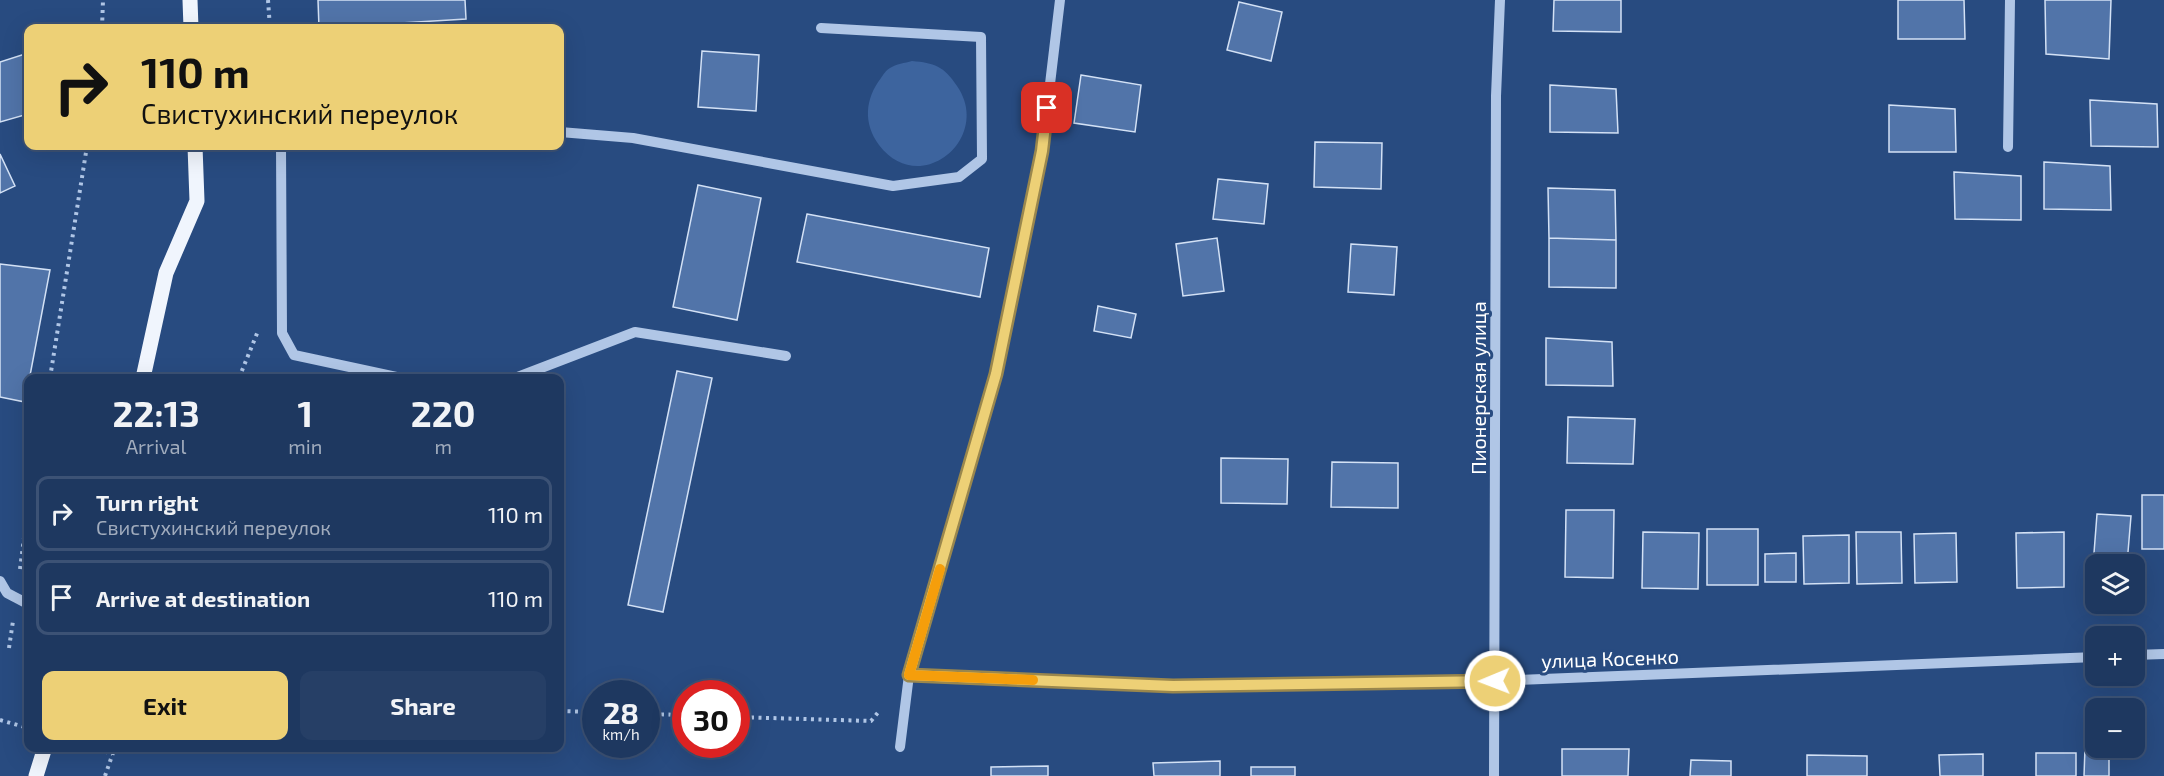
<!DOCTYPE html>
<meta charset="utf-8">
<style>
body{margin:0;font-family:"Exo 2",sans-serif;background:#263f66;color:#f1f3f6;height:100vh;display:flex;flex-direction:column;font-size:22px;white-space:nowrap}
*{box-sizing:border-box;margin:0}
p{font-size:20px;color:#a1acbd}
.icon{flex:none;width:33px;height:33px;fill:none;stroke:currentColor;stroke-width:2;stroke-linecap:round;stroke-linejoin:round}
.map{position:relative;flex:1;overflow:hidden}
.side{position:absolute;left:24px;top:374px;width:540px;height:378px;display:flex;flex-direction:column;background:#1e3860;border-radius:12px;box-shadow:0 6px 24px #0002,0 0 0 2px #3c5275}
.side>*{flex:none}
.top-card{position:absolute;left:24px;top:24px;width:540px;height:126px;border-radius:12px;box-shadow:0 6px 24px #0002,0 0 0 2px #3c5275;background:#edd076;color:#111;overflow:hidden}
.tools{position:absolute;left:2085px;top:554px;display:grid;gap:12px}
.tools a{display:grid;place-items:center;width:60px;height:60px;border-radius:12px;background:#1e3860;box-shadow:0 6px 24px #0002,0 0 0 2px #3c5275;font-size:30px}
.speed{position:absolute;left:582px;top:680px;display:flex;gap:12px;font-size:30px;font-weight:700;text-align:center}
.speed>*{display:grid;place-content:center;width:78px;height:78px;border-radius:50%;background:#1e3860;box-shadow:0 6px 24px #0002,0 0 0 2px #3c5275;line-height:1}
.speed small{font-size:15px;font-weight:400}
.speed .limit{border:9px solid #d22;background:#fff;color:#111}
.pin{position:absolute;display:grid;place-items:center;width:51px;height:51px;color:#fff;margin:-26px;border-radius:12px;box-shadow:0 3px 9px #0006}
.me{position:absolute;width:66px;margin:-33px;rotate:269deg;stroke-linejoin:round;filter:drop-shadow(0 0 4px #0008)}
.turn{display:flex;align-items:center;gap:21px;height:126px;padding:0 18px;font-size:27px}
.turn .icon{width:78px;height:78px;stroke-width:2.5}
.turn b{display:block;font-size:42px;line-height:51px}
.eta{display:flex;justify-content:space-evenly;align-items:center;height:102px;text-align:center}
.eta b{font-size:36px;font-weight:700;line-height:42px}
.action{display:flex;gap:12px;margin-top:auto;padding:12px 18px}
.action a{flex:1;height:69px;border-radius:12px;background:#edd076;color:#111;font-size:24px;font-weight:700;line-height:69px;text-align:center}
.action a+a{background:#263f66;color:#f1f3f6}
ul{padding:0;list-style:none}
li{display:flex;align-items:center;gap:18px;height:75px;margin:0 12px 9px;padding:0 6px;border:3px solid #3c5275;border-radius:12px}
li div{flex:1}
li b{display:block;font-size:22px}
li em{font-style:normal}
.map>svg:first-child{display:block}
.green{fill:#3d649e}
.building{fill:#5174a9;stroke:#d3e1f5;stroke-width:1.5}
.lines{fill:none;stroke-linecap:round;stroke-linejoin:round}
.path{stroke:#b0c6e6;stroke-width:4;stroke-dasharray:3 4.5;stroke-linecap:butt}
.minor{stroke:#b0c6e6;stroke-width:10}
.major{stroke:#f0f5fd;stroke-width:15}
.route-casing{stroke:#9a874d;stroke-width:15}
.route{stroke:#edd076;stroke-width:10}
.slow{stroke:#f59e0b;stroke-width:10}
.labels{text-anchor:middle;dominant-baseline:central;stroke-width:6;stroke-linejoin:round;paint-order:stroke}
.street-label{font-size:20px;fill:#fff;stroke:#284b80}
</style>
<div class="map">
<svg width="2164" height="776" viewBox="0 0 2164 776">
<rect width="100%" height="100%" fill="#284b80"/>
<path class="green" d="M912 61C934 63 944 66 957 86 993 138 920 199 879 145 863 123 865 99 881 78 883 75 886 70 890 68 896 64 905 63 912 61Z"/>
<path class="building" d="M318 0H465L466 19 319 28Z
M1554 0H1621V32L1553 31Z
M1898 0H1964L1965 39H1898Z
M2045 0H2111L2109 59 2046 54Z
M1239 2 1282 12 1271 61 1227 50Z
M702 51 759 55 756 111 698 107Z
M28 53V114L0 122V62Z
M1081 75 1141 85 1135 132 1074 123Z
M1550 85 1616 89 1618 133 1550 132Z
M2090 100 2157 104 2158 147 2091 146Z
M1889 105 1955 109 1956 152H1889Z
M1315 142 1382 143 1381 189 1314 187Z
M0 154 15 186 0 193Z
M2044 162 2110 166 2111 210 2044 209Z
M1954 172 2021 176V220L1955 219Z
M1218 179 1268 184 1264 224 1213 219Z
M698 185 761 198 737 320 673 307Z
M1548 188 1615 190 1616 240 1549 238Z
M807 214 989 248 980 297 797 262Z
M1217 238 1224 291 1183 296 1176 244Z
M1549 238 1616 240V288L1549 287Z
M1351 244 1397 247 1394 295 1348 292Z
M0 264 50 270 25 402 0 397Z
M1098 306 1136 314 1131 338 1094 331Z
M1546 338 1612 342 1613 386 1546 385Z
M677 371 712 378 663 612 628 605Z
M1568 417 1635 419 1633 464 1567 463Z
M1221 458 1288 459 1287 504 1221 503Z
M1332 462 1398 463V508L1331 507Z
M2142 495H2164V549H2142Z
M1566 510H1614L1613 578 1565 577Z
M2097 514 2131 516 2127 564H2096V579H2092Z
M1707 529H1758V585H1707Z
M1643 532 1699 533 1698 589 1642 588Z
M1856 532H1901L1902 583 1857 584Z
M2064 532V587L2017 588 2016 533Z
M1956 533 1957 582 1915 583 1914 534Z
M1849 535V583L1804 584 1803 536Z
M1796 553V582H1765V554Z
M2085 748 2109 749V776H2084Z
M1562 749H1629L1628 776H1562Z
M2036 753H2076V776H2036Z
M1983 754V776H1940L1939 755Z
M1807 755 1867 756V776H1807Z
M1691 760 1731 761V776H1690Z
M1220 761V776H1154L1153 763Z
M1048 766V776H991V767Z
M1251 767H1295V776H1251Z"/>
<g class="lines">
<path class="path" d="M268 0 270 28
M102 28 103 0
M50 378 87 146
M239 378 258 331
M20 569 28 507
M9 648 13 621
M560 711 596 712
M646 714 686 715
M736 717 871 721 880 710
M0 720 28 728
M90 747 112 754
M105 776 115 747"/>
<path class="minor" d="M560 132 633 138 893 186 959 177 982 159 981 37 821 28
M281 146 282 333 294 355 401 378
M2008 147 2010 0
M515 378 635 332 786 356
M0 581 7 593 28 604
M2134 655 2164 654
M909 675 1173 686 1495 681 2096 657
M900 747 909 675 996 373 1042 151 1060 0
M1494 776 1496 96 1500 0"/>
<path class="major" d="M190 0 191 28
M143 378 166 273 197 201 195 146
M36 776 45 747"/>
</g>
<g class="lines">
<defs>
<path id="route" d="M1047 108 1042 151 996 374 909 675 1173 686 1495 681"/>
</defs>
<use href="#route" class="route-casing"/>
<use href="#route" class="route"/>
<path class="slow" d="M940 569 909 675 1033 680"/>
</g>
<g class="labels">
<g class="street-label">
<text transform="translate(1478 388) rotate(-90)">Пионерская улица</text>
<text transform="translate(1610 658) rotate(-2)">улица Косенко</text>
</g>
</g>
</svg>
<div class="tools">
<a><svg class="icon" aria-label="layers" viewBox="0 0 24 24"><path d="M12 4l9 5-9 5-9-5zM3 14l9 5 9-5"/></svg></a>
<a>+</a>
<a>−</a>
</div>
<div class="speed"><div>28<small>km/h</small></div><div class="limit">30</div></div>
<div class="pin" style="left:1047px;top:108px;background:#d93025"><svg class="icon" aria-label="arrive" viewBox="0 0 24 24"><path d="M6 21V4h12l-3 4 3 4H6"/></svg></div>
<svg class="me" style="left:1495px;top:681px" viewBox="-20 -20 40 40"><circle r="17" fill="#edd076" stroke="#fff" stroke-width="3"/><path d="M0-11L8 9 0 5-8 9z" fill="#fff"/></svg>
<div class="top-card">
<div class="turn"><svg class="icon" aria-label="right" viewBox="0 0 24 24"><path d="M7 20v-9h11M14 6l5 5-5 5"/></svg><div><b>110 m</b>Свистухинский переулок</div></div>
</div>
<section class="side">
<div class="eta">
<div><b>22:13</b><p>Arrival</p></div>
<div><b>1</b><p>min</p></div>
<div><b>220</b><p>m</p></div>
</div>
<ul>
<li><svg class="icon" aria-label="right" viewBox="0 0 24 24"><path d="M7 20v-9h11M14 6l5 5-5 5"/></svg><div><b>Turn right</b><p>Свистухинский переулок</p></div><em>110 m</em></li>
<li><svg class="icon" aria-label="arrive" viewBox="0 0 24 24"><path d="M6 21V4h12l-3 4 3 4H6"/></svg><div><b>Arrive at destination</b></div><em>110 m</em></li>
</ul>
<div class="action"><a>Exit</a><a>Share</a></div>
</section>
</div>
